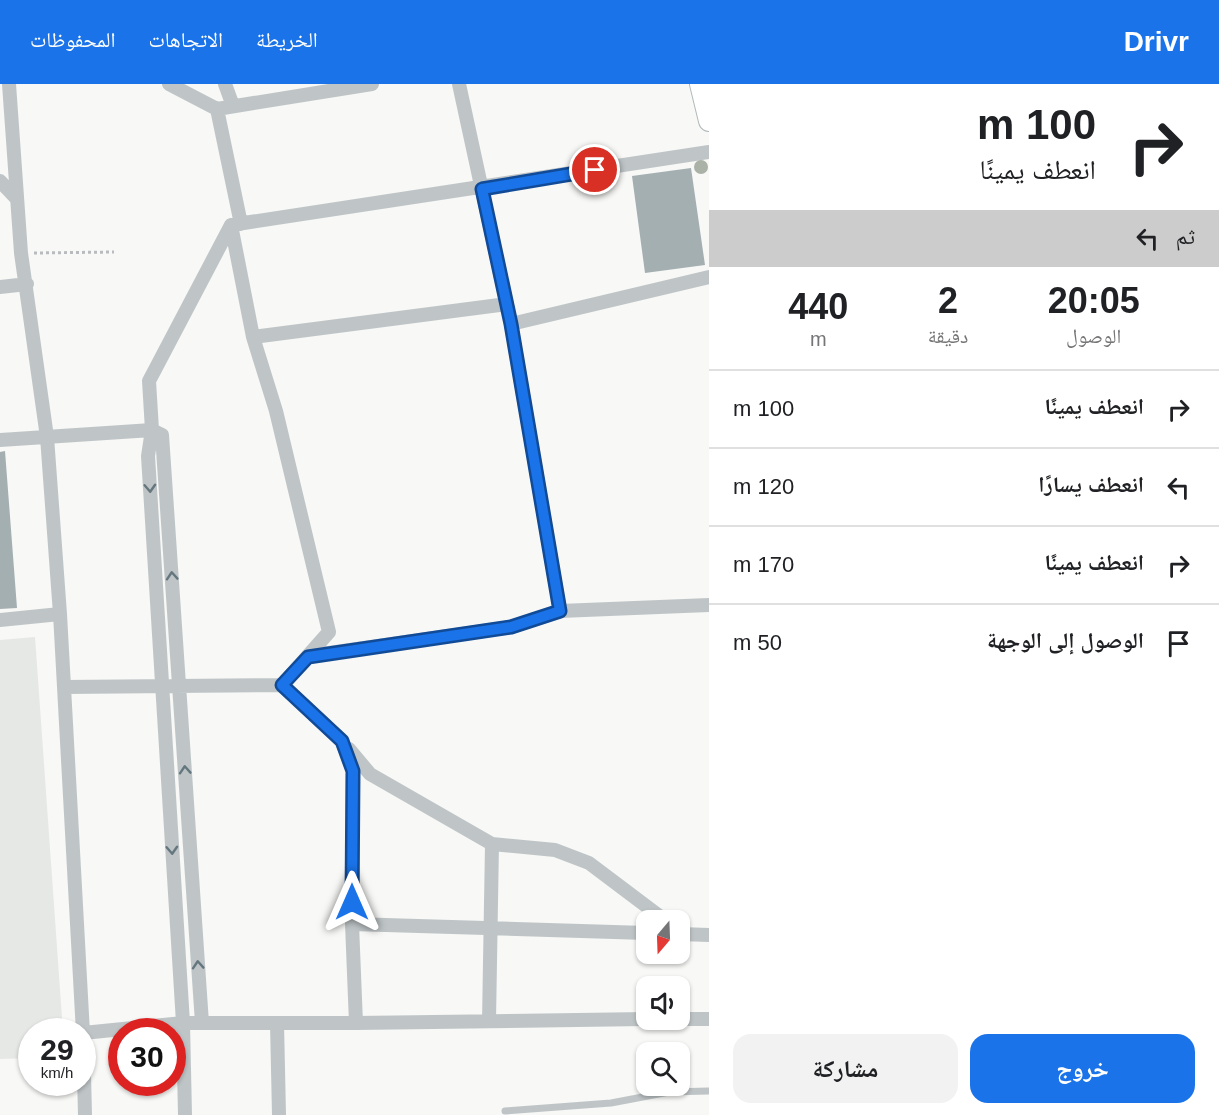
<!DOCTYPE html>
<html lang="ar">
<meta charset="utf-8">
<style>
body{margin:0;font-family:Helvetica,"Noto Naskh Arabic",sans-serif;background:#f2f2f2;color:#202124;direction:rtl;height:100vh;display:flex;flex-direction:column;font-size:22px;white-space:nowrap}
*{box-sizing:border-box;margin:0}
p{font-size:20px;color:#757577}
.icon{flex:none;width:33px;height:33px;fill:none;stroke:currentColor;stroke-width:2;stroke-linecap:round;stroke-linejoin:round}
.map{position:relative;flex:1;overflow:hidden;direction:ltr}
.details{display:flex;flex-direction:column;background:#fff;width:510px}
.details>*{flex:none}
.top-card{background:#fff;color:#202124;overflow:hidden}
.needle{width:39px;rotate:199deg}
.buttons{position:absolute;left:636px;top:826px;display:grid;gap:12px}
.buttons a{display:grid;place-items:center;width:54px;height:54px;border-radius:12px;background:#fff;box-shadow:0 2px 4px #0004;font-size:30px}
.speed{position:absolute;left:18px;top:934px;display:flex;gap:12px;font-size:30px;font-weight:700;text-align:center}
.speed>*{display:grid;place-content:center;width:78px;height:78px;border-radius:50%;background:#fff;box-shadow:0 2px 4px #0004;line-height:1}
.speed small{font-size:15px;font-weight:400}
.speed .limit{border:9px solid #d22;background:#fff;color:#111}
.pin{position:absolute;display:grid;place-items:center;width:51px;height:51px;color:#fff;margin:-26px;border:3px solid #fff;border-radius:50%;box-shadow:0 2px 6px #0007}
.me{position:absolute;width:66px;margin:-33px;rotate:0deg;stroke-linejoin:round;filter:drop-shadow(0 0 4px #0008)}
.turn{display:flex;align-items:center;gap:21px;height:126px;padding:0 24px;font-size:27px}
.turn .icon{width:78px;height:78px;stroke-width:2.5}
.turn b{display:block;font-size:42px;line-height:51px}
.then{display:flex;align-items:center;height:57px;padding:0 24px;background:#0003;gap:12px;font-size:22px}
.eta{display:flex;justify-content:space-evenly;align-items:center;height:102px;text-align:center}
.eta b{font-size:36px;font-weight:700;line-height:42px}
.primary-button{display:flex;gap:12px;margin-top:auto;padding:12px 24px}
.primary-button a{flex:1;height:69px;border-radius:18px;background:#1a73e8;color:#fff;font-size:24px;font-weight:700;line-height:69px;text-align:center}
.primary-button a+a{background:#f2f2f2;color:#202124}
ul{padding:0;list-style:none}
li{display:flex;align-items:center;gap:18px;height:78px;padding:0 24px;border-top:2px solid #e0e0e0}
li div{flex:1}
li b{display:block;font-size:22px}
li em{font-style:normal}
header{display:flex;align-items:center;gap:36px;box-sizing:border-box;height:84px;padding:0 30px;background:#1a73e8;color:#fff}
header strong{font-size:28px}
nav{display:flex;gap:33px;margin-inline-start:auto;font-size:21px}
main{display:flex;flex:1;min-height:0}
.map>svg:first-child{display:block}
.built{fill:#e6e8e6}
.building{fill:#a4afb2}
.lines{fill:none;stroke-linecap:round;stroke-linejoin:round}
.secondary-casing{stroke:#b2b9bc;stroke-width:22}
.path{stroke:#b8bcbe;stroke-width:3;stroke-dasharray:3 3;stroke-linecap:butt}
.service{stroke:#bfc5c7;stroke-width:7}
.minor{stroke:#bfc5c7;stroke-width:14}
.secondary{stroke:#fff;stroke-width:20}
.tree{fill:#aab1a6}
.oneway{stroke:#65777e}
.route-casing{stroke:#114b97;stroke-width:15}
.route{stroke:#1a73e8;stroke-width:10}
</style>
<header>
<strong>Drivr</strong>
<nav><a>الخريطة</a><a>الاتجاهات</a><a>المحفوظات</a></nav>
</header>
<main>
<section class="details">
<div class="top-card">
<div class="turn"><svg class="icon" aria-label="right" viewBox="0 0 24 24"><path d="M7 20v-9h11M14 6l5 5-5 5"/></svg><div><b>100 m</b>انعطف يمينًا</div></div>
<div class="then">ثم<svg class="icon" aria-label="left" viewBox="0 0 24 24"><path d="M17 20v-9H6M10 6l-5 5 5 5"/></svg></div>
</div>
<div class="eta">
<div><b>20:05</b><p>الوصول</p></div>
<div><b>2</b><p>دقيقة</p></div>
<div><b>440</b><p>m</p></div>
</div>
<ul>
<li><svg class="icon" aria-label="right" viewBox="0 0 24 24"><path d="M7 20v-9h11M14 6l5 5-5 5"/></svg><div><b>انعطف يمينًا</b></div><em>100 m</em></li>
<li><svg class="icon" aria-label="left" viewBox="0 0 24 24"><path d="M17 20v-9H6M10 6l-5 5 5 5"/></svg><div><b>انعطف يسارًا</b></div><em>120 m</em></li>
<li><svg class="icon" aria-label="right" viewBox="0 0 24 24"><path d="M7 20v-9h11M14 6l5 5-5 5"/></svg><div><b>انعطف يمينًا</b></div><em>170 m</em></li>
<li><svg class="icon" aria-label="arrive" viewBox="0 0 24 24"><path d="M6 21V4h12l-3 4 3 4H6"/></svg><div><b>الوصول إلى الوجهة</b></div><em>50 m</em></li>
</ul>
<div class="primary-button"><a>خروج</a><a>مشاركة</a></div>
</section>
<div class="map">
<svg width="709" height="1031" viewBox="0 0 709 1031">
<rect width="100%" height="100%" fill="#f8f8f6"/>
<path class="built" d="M35 553 63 948H32L31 974 0 975V556Z"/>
<path class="building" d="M691 84 705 181 645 189 632 92Z
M5 367 17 524 0 525V368Z"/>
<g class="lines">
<defs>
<path id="secondary" d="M700 0 709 37"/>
</defs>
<use href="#secondary" class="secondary-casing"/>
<path class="path" d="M34 169 114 168"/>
<path class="service" d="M505 1027 611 1019 669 1008 709 1007"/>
<path class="minor" d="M9 0 21 169 47 353 60 530 83 949 85 1031
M169 0 217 25 372 0
M225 0 233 22
M459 0 508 226
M217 25 241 140
M0 97 16 114
M231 141 253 253 507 220
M709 193 511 240 560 527 709 521
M0 203 27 200
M253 253 276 327 329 548 282 601
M0 356 152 346 149 297 231 141 709 68
M0 536 60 530
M308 572 511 543 560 527
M65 603 282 601 342 657 353 687 352 840
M349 665 370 690 492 760 555 766 589 779 666 837
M680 850 709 851
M680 935H709
M489 937 492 760
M277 939 279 1031
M356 939 646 935
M83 949 183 939H356L352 840 646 849
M185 1031 183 939 148 372 152 346 162 351 202 939"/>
<use href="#secondary" class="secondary"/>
</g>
<circle class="tree" cx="701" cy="83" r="7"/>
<defs><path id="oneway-chevron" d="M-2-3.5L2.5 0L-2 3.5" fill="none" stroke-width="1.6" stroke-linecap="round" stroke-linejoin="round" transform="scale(1.5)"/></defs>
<g class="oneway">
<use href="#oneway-chevron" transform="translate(150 404) rotate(87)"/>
<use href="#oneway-chevron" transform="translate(172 492) rotate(-94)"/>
<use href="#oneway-chevron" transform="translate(185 686) rotate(-94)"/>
<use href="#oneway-chevron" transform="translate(172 766) rotate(87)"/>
<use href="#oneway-chevron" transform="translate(198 881) rotate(-94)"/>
</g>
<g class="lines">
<defs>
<path id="route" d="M352 818 353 687 342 657 282 601 308 573 511 543 560 527 511 240 482 105 595 86"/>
</defs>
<use href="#route" class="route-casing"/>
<use href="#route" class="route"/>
</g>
</svg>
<div class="buttons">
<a><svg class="needle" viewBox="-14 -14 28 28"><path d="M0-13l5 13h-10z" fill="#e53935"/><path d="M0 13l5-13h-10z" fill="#757577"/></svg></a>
<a><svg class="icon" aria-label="sound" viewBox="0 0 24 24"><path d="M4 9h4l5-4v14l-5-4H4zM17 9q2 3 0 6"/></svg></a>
<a><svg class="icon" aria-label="search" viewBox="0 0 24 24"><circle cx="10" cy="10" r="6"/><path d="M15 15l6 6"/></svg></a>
</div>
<div class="speed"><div>29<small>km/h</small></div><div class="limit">30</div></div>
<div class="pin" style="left:595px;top:86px;background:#d93025"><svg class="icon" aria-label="arrive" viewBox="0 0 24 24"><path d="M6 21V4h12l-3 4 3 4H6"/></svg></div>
<svg class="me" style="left:352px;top:818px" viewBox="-20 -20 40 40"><path d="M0-17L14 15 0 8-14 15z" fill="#1a73e8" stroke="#fff" stroke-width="4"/></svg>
</div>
</main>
